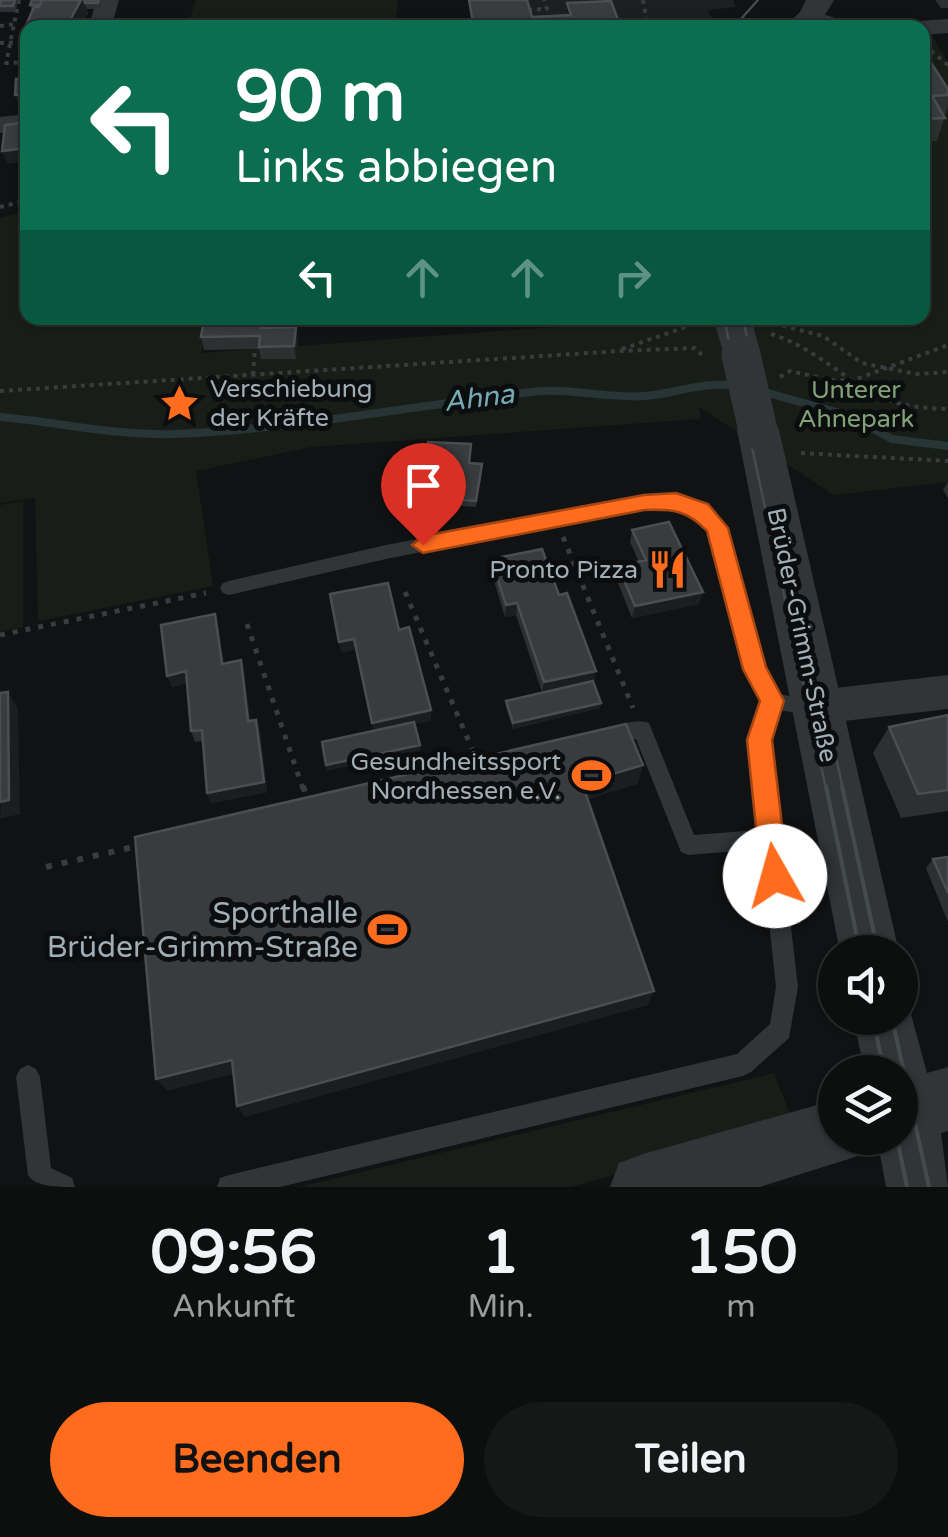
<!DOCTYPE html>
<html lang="de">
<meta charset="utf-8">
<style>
body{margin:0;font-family:"Varela Round",sans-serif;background:#161717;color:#f1f3f6;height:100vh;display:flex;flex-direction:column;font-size:38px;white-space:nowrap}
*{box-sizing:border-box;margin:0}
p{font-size:32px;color:#9a9c9e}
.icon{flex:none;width:55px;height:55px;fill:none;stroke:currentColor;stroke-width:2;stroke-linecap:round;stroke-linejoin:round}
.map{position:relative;height:1187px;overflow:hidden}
.drawer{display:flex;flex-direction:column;background:#0d0e0e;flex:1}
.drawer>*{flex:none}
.hud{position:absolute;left:20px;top:20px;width:910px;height:305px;border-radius:20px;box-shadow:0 2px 8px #0004,0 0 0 2px #2d2e2e;background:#0b6e4f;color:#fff;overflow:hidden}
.tools{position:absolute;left:818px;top:935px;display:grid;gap:20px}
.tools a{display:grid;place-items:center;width:100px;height:100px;border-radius:50%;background:#0d0e0e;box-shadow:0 2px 8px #0004,0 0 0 2px #2d2e2e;font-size:50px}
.pin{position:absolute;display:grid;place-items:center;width:85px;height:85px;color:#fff;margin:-102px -42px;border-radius:50% 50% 50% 0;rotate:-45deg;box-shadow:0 0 10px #0007}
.pin .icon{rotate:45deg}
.me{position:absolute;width:110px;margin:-55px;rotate:353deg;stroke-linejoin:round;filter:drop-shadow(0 0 8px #0008)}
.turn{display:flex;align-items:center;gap:35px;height:210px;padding:0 50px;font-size:45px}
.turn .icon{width:130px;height:130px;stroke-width:2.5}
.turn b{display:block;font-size:70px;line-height:85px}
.lanes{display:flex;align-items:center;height:95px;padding:0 50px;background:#0003;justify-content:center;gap:50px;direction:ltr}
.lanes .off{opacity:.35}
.eta{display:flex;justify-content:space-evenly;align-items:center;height:170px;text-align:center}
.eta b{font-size:60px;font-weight:700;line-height:70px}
.button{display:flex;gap:20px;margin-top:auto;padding:20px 50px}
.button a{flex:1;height:115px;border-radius:60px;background:#ff6c1d;color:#111;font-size:40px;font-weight:700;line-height:115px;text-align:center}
.button a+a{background:#161717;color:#f1f3f6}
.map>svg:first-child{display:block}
.built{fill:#1d1e20}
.green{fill:#181e17}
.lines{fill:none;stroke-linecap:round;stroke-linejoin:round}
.stream{stroke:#273537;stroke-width:8}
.path-far2{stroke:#383c3f;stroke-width:4;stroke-dasharray:4 5;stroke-linecap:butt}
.path-far1{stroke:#383c3f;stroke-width:5;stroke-dasharray:5 8;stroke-linecap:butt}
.path{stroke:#383c3f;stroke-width:6;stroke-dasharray:6 10;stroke-linecap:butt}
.service{fill:#323538;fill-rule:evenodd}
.minor{fill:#323538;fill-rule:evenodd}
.tertiary{fill:#323538;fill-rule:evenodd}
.tram-far1{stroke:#454a4d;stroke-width:2.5}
.tram{stroke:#454a4d;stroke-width:4}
.tertiary-bridge{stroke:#323538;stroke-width:39}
.wall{fill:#2d2f31}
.shaded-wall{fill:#1c1d1f}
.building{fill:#393c3f;stroke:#4a4e52;stroke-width:2.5}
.route{fill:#ff6c1d;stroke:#a64613;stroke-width:2.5}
.labels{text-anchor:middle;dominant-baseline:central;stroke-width:10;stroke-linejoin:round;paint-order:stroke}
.poi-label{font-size:25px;fill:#a1aeb5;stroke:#0c0d0e;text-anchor:end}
.park-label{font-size:25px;fill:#81a276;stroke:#0c0d0e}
.street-label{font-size:25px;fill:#a1aeb5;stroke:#0c0d0e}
.water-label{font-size:28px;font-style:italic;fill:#75aab4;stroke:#0c0d0e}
.near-poi-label{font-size:30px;fill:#a1aeb5;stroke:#0c0d0e;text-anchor:end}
</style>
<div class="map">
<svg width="948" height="1187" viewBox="0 0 948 1187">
<rect width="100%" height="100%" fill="#111213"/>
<path class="built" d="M525 0H733L736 7 708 10 714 22 618 28 567 9 570 21 531 23Z"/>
<path class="green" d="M196 0H398L395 27H187Z
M922 34H931L948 63V482L834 495 699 407 700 419 311 447 196 471 213 586 38 621 35 498 0 503V218L27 211 28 318H205L202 353 677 318H922Z
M23 501V627L0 632V505Z
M774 1073 793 1122 571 1187H299Z"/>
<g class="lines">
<path class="stream" d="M761 391 847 415 892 439 948 446
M0 417C58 422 116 436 175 434 294 429 413 406 531 392 569 387 608 399 646 396 678 393 703 381 736 386"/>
<path class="path-far2" d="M19 0 6 63 28 62
M643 0 648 28
M528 10 547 9 544 0
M0 26 15 24
M0 43 28 42
M931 51 948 65
M0 207 28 200
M765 321 823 336 862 363 916 374 948 372
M259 331 269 318
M771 334C813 347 841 377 879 396 900 407 925 408 948 409
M622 349 683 328 692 318
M253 375 255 349
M780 377 790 371 836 381 854 380 948 345
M0 391 620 351 695 348 705 358
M801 453 948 461"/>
<path class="path-far1" d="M563 537 633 708
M405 592 478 763
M247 624 303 789
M0 635 206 593"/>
<path class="path" d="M303 786 308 802
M46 867 142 845"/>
<path class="service" d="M676 495 706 506 725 527 763 668 778 694 820 701 822 707 820 713 813 715 778 710 769 740 798 987 789 1038 751 1072 743 1076 280 1187H217L220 1178 229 1175 737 1054 770 1024 776 987 761 849 688 855 681 852 636 739 606 745 599 743 596 737 599 731C613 726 635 718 649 723L694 835 759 830 749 740 762 701 745 669 709 530C689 509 673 507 644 508L386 559 229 595 223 593 220 588 223 583 229 581 386 545 644 496Z
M28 1065 36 1069 40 1077 51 1168 72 1178 75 1187C58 1187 35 1187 28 1175L16 1077 20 1069Z"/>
<path class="minor" d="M97 0H119L111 28H88Z
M812 10 849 23 852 28C834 28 814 31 801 17Z
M948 19V33L922 35V28H908L919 21Z
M28 114V130L0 133V117Z
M948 675V709L818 724 804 719 798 707 804 695 818 690Z"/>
<path class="tertiary" d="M806 0H834L817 28H784L800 12Z
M713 318H751L761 355 755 364 741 368 727 364Z
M758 415 773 419 779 430 899 952H840L737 430 743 419Z
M900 994 906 996 927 1073 948 1067V1131L941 1133 948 1187H886L877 1138H900V1072H865L853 1018H900Z
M835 1100V1138H866L858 1156 760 1187H610L619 1163 643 1154Z"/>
<path class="tram-far1" d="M733 28 758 0
M724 318 826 789
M743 318 761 410
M824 703 843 789"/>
<path class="tram" d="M826 786 860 952
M842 786 878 952
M873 1018 884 1072
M892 1018 929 1187
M897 1138 907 1187"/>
<path class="tertiary-bridge" d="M741 355 758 430"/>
</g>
<path class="wall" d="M0 0H16L17 6 15 12H0Z
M32 0H101V3L100 9H86L88 13 80 28H28V68H26L20 50 22 46 20 39 32 11 30 5Z
M935 0H948V8H941Z
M922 61 948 89V106L937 141H922Z
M262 319 264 327 298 339 296 359H261L259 349 204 350 201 337Z
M469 463 482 470 476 507 389 501V495Z
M947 483H948V498L943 490Z
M632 530 699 604 632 618 616 578 618 566 639 562 630 542Z
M491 559 559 595 594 682 601 703 600 708 513 729 506 707V701L542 692 516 615 505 617 491 571Z
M218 625 224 664 241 660 244 671 250 721 260 730 267 792 211 803 207 793 203 741 195 742 191 731 187 683 172 687 167 676Z
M948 715V811L901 818 873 753 889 727Z
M948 857V922L926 868 933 859Z"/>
<path class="shaded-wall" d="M81 0H84L88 13 80 28H70L69 22Z
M28 94V107L19 108 15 95Z
M28 148V161L7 164 2 151Z
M296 327 298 339 296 359 294 346Z
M703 592 699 604 632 618 635 606Z
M517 603 516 615 505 617 506 605Z
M215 614 218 625 226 675 222 664Z
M354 639 355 650 341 653 339 642Z
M241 660 244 671 252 732 248 721Z
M186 671 190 683 172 687 167 676Z
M596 671 594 682 542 693 544 682Z
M8 692 18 708 20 814 0 819Z
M601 703 600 708 513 729V723Z
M431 710V721L374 733 372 723Z
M256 720 260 730 267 792 211 803 207 793Z
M420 745V751L327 771 326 765Z
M643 765 638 784 579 802 582 783Z
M654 991 648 1005 245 1117 237 1106Z
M232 1060 241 1072 167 1091 156 1079Z"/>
<path class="building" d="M0 0H15L13 6H0Z
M32 0H42L40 5H30Z
M42 0H81L69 22H74L71 28H28V50H20L26 39H20L34 7H39Z
M84 0H99L98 3H85Z
M469 0H527L532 17 571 15 567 3 611 1 621 28H474Z
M922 61H930L948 89V95L932 96 945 118 922 119Z
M28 78V94L15 95 16 79Z
M28 122V148L2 151 5 125Z
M262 319 261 328 296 327 294 346 259 347 260 336 201 337 204 320Z
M428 442 471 444 469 463 482 464 476 501 389 495 396 459 425 460Z
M669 522 703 592 635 606 618 566 646 560 632 530Z
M542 549 559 595 567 593 596 671 544 682 517 603 506 605 491 559Z
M388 583 399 630 409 627 431 710 372 723 354 639 339 642 330 594Z
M215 614 222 664 241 660 248 721 256 720 264 782 207 793 202 730 191 731 186 671 167 676 161 625Z
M593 681 601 703 513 723 506 701Z
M8 692 9 800 0 802V693Z
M948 715V790L918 794 889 727Z
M414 722 420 745 326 765 322 742Z
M626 724 643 765 582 783 654 991 237 1106 232 1060 156 1079 135 837Z
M948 857V893L933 859Z"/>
<path class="route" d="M676 493 708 504 728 528 766 667 784 701 772 740 788 876 784 885 775 889 765 885 761 876 747 740 760 701 743 669 707 531C687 510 673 509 644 510L423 553 412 545 423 536 644 495Z"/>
<defs>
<symbol id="sight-bare" viewBox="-9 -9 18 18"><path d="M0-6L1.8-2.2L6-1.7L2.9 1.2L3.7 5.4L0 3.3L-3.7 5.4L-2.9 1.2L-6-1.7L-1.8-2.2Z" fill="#ff6c1d" stroke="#0c0d0e" stroke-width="2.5" paint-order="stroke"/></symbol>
<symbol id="restaurant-bare" viewBox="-9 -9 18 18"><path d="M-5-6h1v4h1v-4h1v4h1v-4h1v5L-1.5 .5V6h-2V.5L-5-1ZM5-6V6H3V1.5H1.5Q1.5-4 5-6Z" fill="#ff6c1d" stroke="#0c0d0e" stroke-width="2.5" paint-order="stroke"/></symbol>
<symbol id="stadium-bare" viewBox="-9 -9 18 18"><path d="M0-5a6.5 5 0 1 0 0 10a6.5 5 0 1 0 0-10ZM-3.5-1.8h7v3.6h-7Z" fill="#ff6c1d" stroke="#0c0d0e" stroke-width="2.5" paint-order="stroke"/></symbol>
</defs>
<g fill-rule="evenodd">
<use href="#sight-bare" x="152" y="376" width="55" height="55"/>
<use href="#restaurant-bare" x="640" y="542" width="55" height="55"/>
<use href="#stadium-bare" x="564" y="748" width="55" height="55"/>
<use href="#stadium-bare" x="360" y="902" width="55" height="55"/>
</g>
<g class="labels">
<g class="poi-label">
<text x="210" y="389" text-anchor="start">Verschiebung<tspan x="210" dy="29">der Kräfte</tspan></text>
<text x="638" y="570">Pronto Pizza</text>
<text x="561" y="762">Gesundheitssport<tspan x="561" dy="29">Nordhessen e.V.</tspan></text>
</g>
<g class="park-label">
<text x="856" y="390">Unterer<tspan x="856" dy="29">Ahnepark</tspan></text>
</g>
<g class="street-label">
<text transform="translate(802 635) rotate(78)">Brüder-Grimm-Straße</text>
</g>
<g class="water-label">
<text transform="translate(479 398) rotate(-7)">Ahna</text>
</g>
<g class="near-poi-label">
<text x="358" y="913">Sporthalle<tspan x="358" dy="34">Brüder-Grimm-Straße</tspan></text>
</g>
</g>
</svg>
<div class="tools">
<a><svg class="icon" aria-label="sound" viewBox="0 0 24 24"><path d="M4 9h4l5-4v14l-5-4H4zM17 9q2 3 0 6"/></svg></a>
<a><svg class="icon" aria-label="layers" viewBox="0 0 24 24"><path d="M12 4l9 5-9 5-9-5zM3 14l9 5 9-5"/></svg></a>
</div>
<div class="pin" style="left:423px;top:545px;background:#d93025"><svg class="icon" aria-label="arrive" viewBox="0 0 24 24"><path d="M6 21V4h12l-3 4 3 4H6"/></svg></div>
<svg class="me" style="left:775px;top:876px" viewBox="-20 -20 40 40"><circle r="19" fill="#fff"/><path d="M0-13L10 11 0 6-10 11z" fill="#ff6c1d"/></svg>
<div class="hud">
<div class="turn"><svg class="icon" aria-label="left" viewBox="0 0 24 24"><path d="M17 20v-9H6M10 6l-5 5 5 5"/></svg><div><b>90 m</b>Links abbiegen</div></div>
<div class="lanes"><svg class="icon" aria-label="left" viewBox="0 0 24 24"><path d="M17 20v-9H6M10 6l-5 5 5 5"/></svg><svg class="icon off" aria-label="ahead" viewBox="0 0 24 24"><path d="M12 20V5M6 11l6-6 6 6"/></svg><svg class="icon off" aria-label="ahead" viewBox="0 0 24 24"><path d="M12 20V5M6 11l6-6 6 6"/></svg><svg class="icon off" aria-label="right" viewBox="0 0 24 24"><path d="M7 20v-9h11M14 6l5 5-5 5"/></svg></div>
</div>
</div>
<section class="drawer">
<div class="eta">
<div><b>09:56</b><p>Ankunft</p></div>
<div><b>1</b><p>Min.</p></div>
<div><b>150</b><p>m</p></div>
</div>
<div class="button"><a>Beenden</a><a>Teilen</a></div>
</section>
